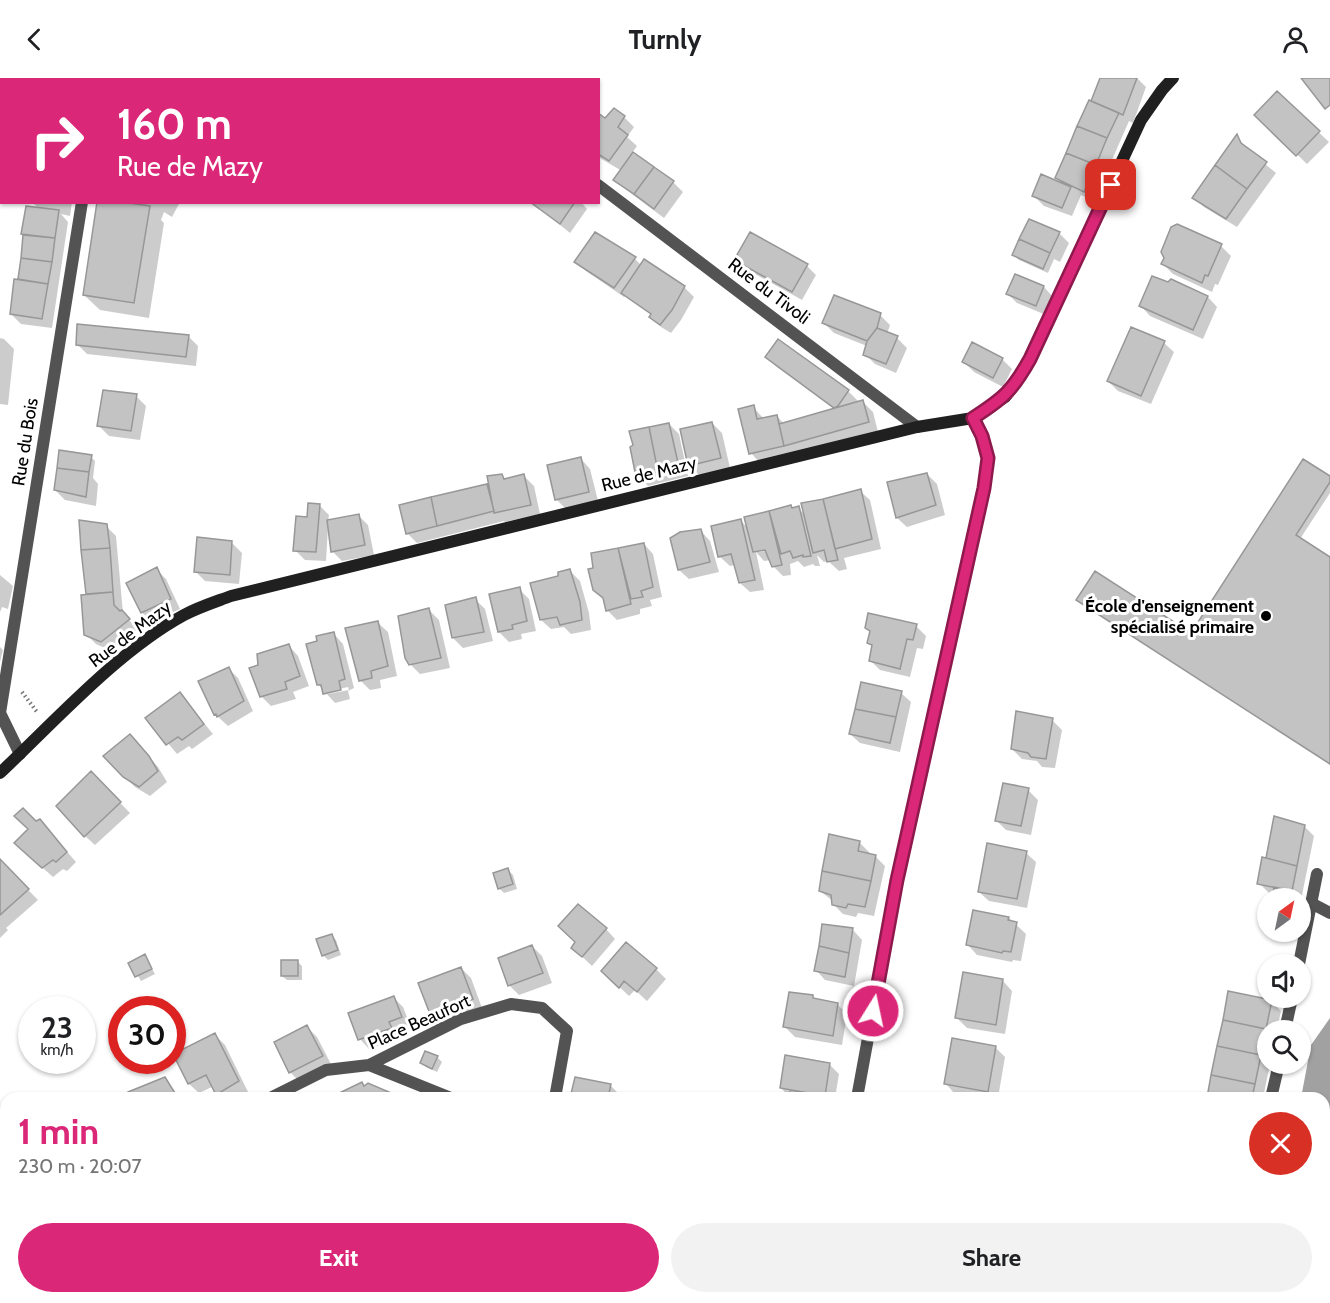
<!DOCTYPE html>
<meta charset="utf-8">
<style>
body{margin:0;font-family:Cabin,sans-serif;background:#f2f2f2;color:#202124;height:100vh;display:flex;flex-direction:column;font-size:22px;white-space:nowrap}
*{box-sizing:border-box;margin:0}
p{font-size:20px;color:#757577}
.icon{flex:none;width:33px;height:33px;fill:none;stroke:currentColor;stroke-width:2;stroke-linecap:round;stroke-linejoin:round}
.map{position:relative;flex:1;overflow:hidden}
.sheet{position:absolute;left:0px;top:1014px;width:1330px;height:212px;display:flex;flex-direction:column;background:#fff;border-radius:18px 18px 0 0;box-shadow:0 2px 4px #0004}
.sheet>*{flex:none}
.hud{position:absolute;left:0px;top:0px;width:600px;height:126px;box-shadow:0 2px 4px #0004;background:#db2777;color:#fff;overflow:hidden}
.needle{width:39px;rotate:33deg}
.buttons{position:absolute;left:1257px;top:810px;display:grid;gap:12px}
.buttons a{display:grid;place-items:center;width:54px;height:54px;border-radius:50%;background:#fff;box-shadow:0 2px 4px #0004;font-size:30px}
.speed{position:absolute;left:18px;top:918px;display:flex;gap:12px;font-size:30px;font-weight:700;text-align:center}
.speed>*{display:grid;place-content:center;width:78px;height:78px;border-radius:50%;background:#fff;box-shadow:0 2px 4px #0004;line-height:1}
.speed small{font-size:15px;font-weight:400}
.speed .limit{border:9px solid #d22;background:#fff;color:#111}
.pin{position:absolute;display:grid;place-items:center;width:51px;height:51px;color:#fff;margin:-26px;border-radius:12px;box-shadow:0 3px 9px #0006}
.me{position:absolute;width:66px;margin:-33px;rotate:10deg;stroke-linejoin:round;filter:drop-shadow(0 0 4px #0008)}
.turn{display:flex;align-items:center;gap:21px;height:126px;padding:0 18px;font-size:27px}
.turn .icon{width:78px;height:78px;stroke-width:2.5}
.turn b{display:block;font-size:42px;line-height:51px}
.round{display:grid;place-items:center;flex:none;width:63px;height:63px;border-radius:32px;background:#f2f2f2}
.headline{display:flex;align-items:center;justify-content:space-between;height:102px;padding:0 18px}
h1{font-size:36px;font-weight:700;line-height:45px;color:#db2777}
.button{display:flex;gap:12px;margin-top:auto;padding:12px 18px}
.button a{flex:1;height:69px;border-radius:36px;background:#db2777;color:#fff;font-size:24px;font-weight:700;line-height:69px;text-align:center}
.button a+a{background:#f2f2f2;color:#202124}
header{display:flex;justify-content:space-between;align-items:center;height:78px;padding:0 18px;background:#fff;font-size:27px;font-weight:700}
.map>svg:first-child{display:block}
.water{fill:#a1a1a1}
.shadow{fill:#0003;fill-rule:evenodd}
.building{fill:#c3c3c3;stroke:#979797;stroke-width:1.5}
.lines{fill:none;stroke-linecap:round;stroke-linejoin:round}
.path{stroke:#757575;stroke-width:4;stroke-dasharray:1.5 3;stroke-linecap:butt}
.street{stroke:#535353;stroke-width:12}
.secondary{stroke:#202020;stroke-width:12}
.route-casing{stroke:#8e194d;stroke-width:15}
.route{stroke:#db2777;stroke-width:10}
.poi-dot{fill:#000;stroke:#fff;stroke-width:2}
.labels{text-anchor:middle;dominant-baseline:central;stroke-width:6;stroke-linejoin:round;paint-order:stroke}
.street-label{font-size:18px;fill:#000;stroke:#fff}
.poi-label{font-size:18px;font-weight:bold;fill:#000;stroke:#fff;text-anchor:end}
</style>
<header><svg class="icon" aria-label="back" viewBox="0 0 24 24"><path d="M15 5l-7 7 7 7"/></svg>Turnly<svg class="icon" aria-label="person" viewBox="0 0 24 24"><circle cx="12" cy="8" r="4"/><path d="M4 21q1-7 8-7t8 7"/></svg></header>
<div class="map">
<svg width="1330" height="1225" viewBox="0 0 1330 1225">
<rect width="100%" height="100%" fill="#fff"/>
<path class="water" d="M1330 940V1225H1288L1264 1220H1324V1020H1301L1311 967Z"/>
<path class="shadow" d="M452 0H561L562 2H456Z
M1102 0H1137L1146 9 1133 45 1129 43 1094 123 1081 117 1072 138 1044 128 1034 118 1064 107 1057 100Z
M1277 15 1329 64 1307 86 1256 37Z
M598 37 605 42 624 39 634 49 627 59 637 68 632 75 673 104 683 114 664 140 625 111 615 102 622 93 598 79Z
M1237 59 1248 72 1276 95 1237 149 1204 129 1194 119Z
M32 124H72L70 138 61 136 68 144 52 250 21 246 11 236 19 203 24 157 22 155 39 131Z
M99 124H180L172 139 164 134 161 142 164 145 149 240 100 232 84 217Z
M532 124H581L587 131 570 155Z
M1059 155 1069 165 1060 184 1054 181 1048 195 1019 182 1014 177Z
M1221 168 1231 178 1218 207 1215 206 1212 214 1173 196 1163 186Z
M635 181 641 187 684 209 694 219 681 242 671 255 661 249 651 239 652 237 626 217 624 219 586 193 576 183Z
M736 182 807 188 816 197 802 222 746 191Z
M1015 198 1044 209 1053 219 1046 237 1017 225 1007 215Z
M1171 203 1208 219 1217 229 1203 261 1150 238 1141 228Z
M880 237 890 247 887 256 897 260 907 270 896 295 875 286 865 276 867 268 834 255 824 245Z
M188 258 198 268 196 288 87 276 77 266Z
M0 260 4 261 14 271 8 327 0 326Z
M779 263 848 313 858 323 856 326 863 324 873 334 878 354 760 385 751 375 753 329 764 341 777 338 784 346 835 331 777 289 767 279Z
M1164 265 1174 274 1151 326 1118 313 1108 303Z
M1002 281 1012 291 1003 309 974 294 964 284Z
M136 318 146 328 140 362 109 358 99 348Z
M712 345 722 355 730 390 699 397 689 387Z
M669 346 679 356 688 398 648 408 638 398Z
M91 379 95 383 93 400 98 406 96 428 65 422 55 412Z
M581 381 590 391 598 423 566 431 556 421Z
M927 396 937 406 945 437 907 449 897 440Z
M501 398 506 402 524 398 534 408 540 436 505 444 504 443 417 465 407 455 401 428 489 407Z
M1330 400V415L1300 461 1330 481V686L1191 557Z
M860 413 870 422 881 471 844 480 847 491 839 493 828 483 824 484 817 477 820 488H815L813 486 804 489 798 483 790 486 791 497 783 498 773 488 771 482 764 483 756 474 764 512 750 514 740 505 735 487 730 488 720 479 740 442 749 451 746 440 791 429 793 431 798 430 806 438ZM759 471 773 472 759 474Z
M319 427 329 437 328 444 358 437 368 447 374 477 342 483 332 473 328 449 326 483 305 482 295 472 308 441Z
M81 444 106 448 116 458 123 535 138 552 111 573 96 566 86 556 88 517Z
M701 453 710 463 719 494 689 501 679 492Z
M232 465 242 475 239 506 205 503 195 493Z
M644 466 653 476 662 519 650 522 652 528 640 531V536L617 542 607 532 605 522 594 512 595 491 593 477Z
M156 491 166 501 180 531 152 544 142 535 128 506Z
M570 493 580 503 589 535 591 552 571 556 564 549 551 551 541 542 560 499Z
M0 497 13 508 8 531 2 529 0 534Z
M519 511 529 521 536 553 521 556 522 561 509 564 499 554Z
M475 521 485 531 493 563 463 570 453 560Z
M429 532 439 542 450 590 420 596 410 586Z
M378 545 388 554 397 598 380 602 381 610 370 612 360 602Z
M916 548 926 558 923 571 917 570 910 599 880 592 870 582 873 569 869 565 871 554 866 550Z
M334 556 343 566 354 610 348 613 350 621 335 625 318 606ZM348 609 349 612 328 616 326 614Z
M289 568 298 578 309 608 293 614 296 621 271 628 261 618 260 588Z
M0 569 3 572 0 584Z
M228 590 238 600 253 633 228 648 215 636Z
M901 615 911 624 900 674 860 665 850 656Z
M180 616 213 656 192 671 189 668 177 676 147 640Z
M1052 642 1062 652 1055 690 1042 689 1037 683 1022 681 1012 671Z
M139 668 158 689 167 704 150 718 135 709 105 679Z
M91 695 130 735 95 767 85 758Z
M1028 712 1038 722 1031 757 1006 752 996 742Z
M1276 740 1304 748 1314 758 1301 822 1300 820H1273L1274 816 1269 815 1259 805 1267 782Z
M36 745 49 753 76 784 67 793 63 791 53 799 26 775Z
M859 764 869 774V777L875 778 885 788 874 838 858 835 856 839 843 836 833 826V823L820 813Z
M1026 775 1036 784 1027 830 989 823 979 814Z
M0 783 38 822 6 850 8 852 0 860Z
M508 792 513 797 517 811 504 815 499 810Z
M1009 840 1026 856 1021 883 1013 882 1012 884 977 877 968 867Z
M606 851 615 861 592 888 573 870 577 865Z
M853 852 862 862 854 908 825 902 816 892Z
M331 857 336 862 341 877 328 882 323 877Z
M532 868 542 878 552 905 519 917 509 907Z
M144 878 155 896 141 903 130 885Z
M298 884 302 888V902H287L282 898Z
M461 890 471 900 482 930 441 945 431 935Z
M656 891 666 901 647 923 635 912 629 918 613 903Z
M1003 903 1012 913 1005 956 967 950 957 940Z
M393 919 403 929 411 949 398 954 400 960 369 971 360 961Z
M812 919 816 922 837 926 847 936 842 967 795 959 785 949Z
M1271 923 1281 933 1277 952H1268V986H1270L1263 1020H1208Z
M307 949 317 959 332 988 300 1004 290 994Z
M215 957 225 967 248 1014 237 1020H222L214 1008 199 1015 189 1006Z
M995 969 1005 979 998 1020H982L955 1016 946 1006Z
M437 979 442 984 437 994 426 989 421 985Z
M829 986 839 996 835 1020H790L781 1010Z
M165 1001 180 1020H132Z
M610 1007 620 1017 619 1020H572Z
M0 1156 6 1162V1193L0 1199Z
M39 1220H81L86 1225H33Z
M1142 1220H1241L1240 1225H1095L1129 1224Z
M705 1221 710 1225H629Z"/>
<path class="building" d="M1100 0H1137L1123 37 1091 23Z
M1301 0H1330V27L1325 31Z
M1277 13 1320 53 1296 78 1254 37Z
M1089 22 1119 35 1107 60 1077 48Z
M614 30 625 38 618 49 628 57 609 83 598 76V35L605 40Z
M1077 48 1107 60 1096 87 1066 75Z
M1237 56 1241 65 1267 84 1247 111 1215 87Z
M633 74 654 89 634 116 613 102Z
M1066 75 1096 87 1084 114 1055 100Z
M1215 87 1247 111 1226 141 1192 120Z
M654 89 674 103 654 131 634 116Z
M1041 96 1071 109 1062 130 1032 118Z
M97 124H122L150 128 134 225 83 217Z
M530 124H575L560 146Z
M26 128 59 132 55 160 21 156Z
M1029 141 1060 154 1050 175 1019 161Z
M1177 146 1222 166 1208 198 1205 197 1202 205 1161 186 1164 180 1161 174 1171 149Z
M595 154 636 179 614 210 574 184Z
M750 154 808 186 792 214 734 182Z
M23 157 55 160 52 184 21 180Z
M1019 161 1050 175 1043 191 1012 177Z
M21 180 52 184 48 206 18 201Z
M644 181 685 208 672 232 660 247 649 239 651 236 621 215Z
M1015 196 1044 208 1036 228 1006 216Z
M1152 198 1168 204 1171 201 1208 218 1193 252 1139 228Z
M14 201 48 206 42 241 10 236Z
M834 217 881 235 877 250 867 263 822 245Z
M77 246 189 257 186 279 76 267Z
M1131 249 1165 263 1141 318 1107 303Z
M877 250 898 258 886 286 863 277 867 263Z
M778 261 849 312 838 328 834 330 765 279Z
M972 264 1003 280 993 300 962 284Z
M103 312 137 316 131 353 97 348Z
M863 322 869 344 784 368 779 346Z
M754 327 757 341 777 337 784 368 749 376 738 331Z
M712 344 721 380 688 388 680 351Z
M669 345 679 389 658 394 649 349Z
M649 349 658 394 636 399 630 369 633 367 629 353Z
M59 372 92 377 89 394 57 390Z
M581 379 589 414 555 422 547 387Z
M1303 381 1330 398V404L1296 457 1330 479V686L1076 522 1095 493 1191 555Z
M57 390 89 394 86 419 54 412Z
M927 395 936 427 896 440 887 404Z
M502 396 504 401 524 396 531 427 494 435 487 398Z
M487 406 494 433 437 448 431 419Z
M861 411 872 461 835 471 823 421Z
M431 419 437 448 406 456 399 427Z
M823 421 838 482 827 484 824 472 813 475 801 425Z
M308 425 320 426 316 474 293 473 296 438 307 439Z
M791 427 792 430 799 428 811 478 803 479V477L793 480 790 473 781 476 769 433Z
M769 433 782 487 772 489 765 472 753 474 744 439Z
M359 436 365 467 331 474 327 442Z
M741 441 755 502 739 505 731 476 718 479 711 448Z
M79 442 107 446 110 470 81 472Z
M701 451 710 484 678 492 670 460 680 454Z
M197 459 232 463 230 497 194 494Z
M644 465 653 509 641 513 643 519 631 521 618 470Z
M110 470 113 514 86 516 81 472Z
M618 470 631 526 606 533 603 520 593 512 588 491 593 490 591 475Z
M157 489 171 521 141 535 126 505Z
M570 491 580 524 582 542 560 547 557 539 540 542 530 505 558 498V494Z
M520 509 527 543 512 547 513 551 498 554 489 516Z
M113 514 114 527 120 533 122 532 130 541 101 564 84 557 81 517Z
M476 519 484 554 452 560 445 527Z
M429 530 441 580 409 587 405 580 398 538Z
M868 535 917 546 913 562 907 561 900 591 869 583 872 567 867 565 870 553 865 550Z
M378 543 388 588 371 593 372 600 359 603 345 550Z
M334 554 345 601 339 603 341 612 323 616 321 607H317L306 566 317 563 316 558Z
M289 566 300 598 285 604 287 611 260 619 249 590 258 587 257 576Z
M229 589 244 623 217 639 216 636 214 637 198 603Z
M861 604 902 613 896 639 855 631Z
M180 614 204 646 182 662 178 659 166 667 145 640Z
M855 631 896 639 890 665 849 656Z
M1016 633 1053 640 1046 681 1031 679 1028 675 1011 671Z
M130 656 149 678 158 693 139 709 123 699 103 678Z
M91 693 121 724 84 759 56 728Z
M1003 705 1029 710 1021 748 995 743Z
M23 730 36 743 40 741 67 774 56 784 53 782 42 790 14 765 28 751 14 738Z
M1274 738 1305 747 1297 788 1266 780Z
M829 756 860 763 858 773 876 777 871 803 822 793Z
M987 765 1027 773 1017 821 978 814Z
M1262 779 1297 788 1292 813 1257 806Z
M0 781 29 811 0 837Z
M508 790 513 806 498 811 493 795Z
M822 793 871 803 865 829 848 826 846 830 832 827 831 817 819 813Z
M1274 809 1292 813 1290 820H1272Z
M578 826 607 850 582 879 571 870 575 864 558 848Z
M973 832 1009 839 1008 842 1017 844 1011 874 1003 873 1002 875 966 867Z
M822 846 853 850 849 875 819 868Z
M332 856 338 872 322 878 316 861Z
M626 864 657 890 637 914 624 903 619 910 601 893Z
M532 867 543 895 508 908 498 880Z
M819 868 849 875 845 899 814 893Z
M145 876 152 891 135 899 128 885Z
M281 882H298V898H281Z
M461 889 473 921 430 936 418 905Z
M963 894 1003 901 996 947 955 940Z
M1228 913 1272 922 1266 951 1223 942Z
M789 914 813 917V920L838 925 833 958 783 949Z
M394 918 402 939 389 944 392 950 358 962 348 935Z
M1223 942 1266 951 1261 977 1217 968Z
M307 947 323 978 289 995 274 964Z
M215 955 239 1003 216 1017 206 997 188 1006 173 976Z
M952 960 996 968 988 1014 944 1006Z
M1217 968 1261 977 1255 1006 1211 997Z
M425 973 438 978 432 991 420 985Z
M785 977 830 985 825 1018 780 1010Z
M1211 997 1255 1006 1252 1020H1207Z
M165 999 178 1020H130L128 1014Z
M575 999 611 1006 608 1020H570Z
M362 1004 364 1008 368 1005 391 1015 389 1020H329Z
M790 1012 825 1018 824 1020H789Z
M0 1155 6 1161V1174L0 1180Z
M37 1220H83L88 1225H30Z
M699 1220H706V1225H666L665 1221Z
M1094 1220 1128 1223 1137 1220H1156L1158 1225H1093Z
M1156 1220H1207L1206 1225H1158Z
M665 1221 666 1225 626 1224Z"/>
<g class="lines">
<path class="path" d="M22 614 37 634"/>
<path class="street" d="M407 0 415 2
M198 2 203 0
M598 107 917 349
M20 676 0 635 82 124
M1311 825 1330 835
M1299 886 1317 796
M1285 952 1292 920
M369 987 451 1020
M270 1020 326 992 369 987 461 941 511 926 542 930 567 953 555 1020
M857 1020 897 802 984 410 988 380 982 358 973 340
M1271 1020 1279 986
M524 1220V1225
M0 1225 6 1219
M822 1225 823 1220
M1230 1225 1231 1220"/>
<path class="secondary" d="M0 695C55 643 118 573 184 537 199 529 215 524 231 518L917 349 973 340 1005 319 1018 302 1030 281 1141 42 1162 12 1173 0"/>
</g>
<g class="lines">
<defs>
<path id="route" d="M873 933 897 802 984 410 988 380 982 358 973 340C1004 320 1012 313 1030 281L1111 107"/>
</defs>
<use href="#route" class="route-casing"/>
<use href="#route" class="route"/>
</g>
<circle class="poi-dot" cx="1266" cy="538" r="6"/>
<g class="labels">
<g class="street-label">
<text transform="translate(769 213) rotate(37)">Rue du Tivoli</text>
<text transform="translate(25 364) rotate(-81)">Rue du Bois</text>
<text transform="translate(649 396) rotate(-14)">Rue de Mazy</text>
<text transform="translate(130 556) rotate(-37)">Rue de Mazy</text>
<text transform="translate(419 944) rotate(-24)">Place Beaufort</text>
</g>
<g class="poi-label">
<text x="1254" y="528">École d'enseignement<tspan x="1254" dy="21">spécialisé primaire</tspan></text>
</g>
</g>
</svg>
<div class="buttons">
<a><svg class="needle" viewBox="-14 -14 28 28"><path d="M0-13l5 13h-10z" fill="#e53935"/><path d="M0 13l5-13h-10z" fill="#757577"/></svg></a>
<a><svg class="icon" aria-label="sound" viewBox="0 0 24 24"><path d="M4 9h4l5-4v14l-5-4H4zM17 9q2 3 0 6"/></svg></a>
<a><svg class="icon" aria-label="search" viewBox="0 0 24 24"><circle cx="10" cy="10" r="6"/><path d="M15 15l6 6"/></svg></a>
</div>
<div class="speed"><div>23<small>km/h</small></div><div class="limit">30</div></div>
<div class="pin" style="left:1111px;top:107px;background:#d93025"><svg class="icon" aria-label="arrive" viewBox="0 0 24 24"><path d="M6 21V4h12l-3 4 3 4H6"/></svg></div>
<svg class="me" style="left:873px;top:933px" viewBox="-20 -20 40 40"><circle r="17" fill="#db2777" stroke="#fff" stroke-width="3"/><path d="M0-11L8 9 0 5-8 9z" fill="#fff"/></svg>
<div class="hud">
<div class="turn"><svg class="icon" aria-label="right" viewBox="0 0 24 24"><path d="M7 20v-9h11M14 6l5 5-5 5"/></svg><div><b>160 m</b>Rue de Mazy</div></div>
</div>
<section class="sheet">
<div class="headline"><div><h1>1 min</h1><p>230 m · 20:07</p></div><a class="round" style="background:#d93025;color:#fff"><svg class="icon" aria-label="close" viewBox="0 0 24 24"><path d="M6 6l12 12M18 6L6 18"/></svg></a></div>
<div class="button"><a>Exit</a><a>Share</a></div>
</section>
</div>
